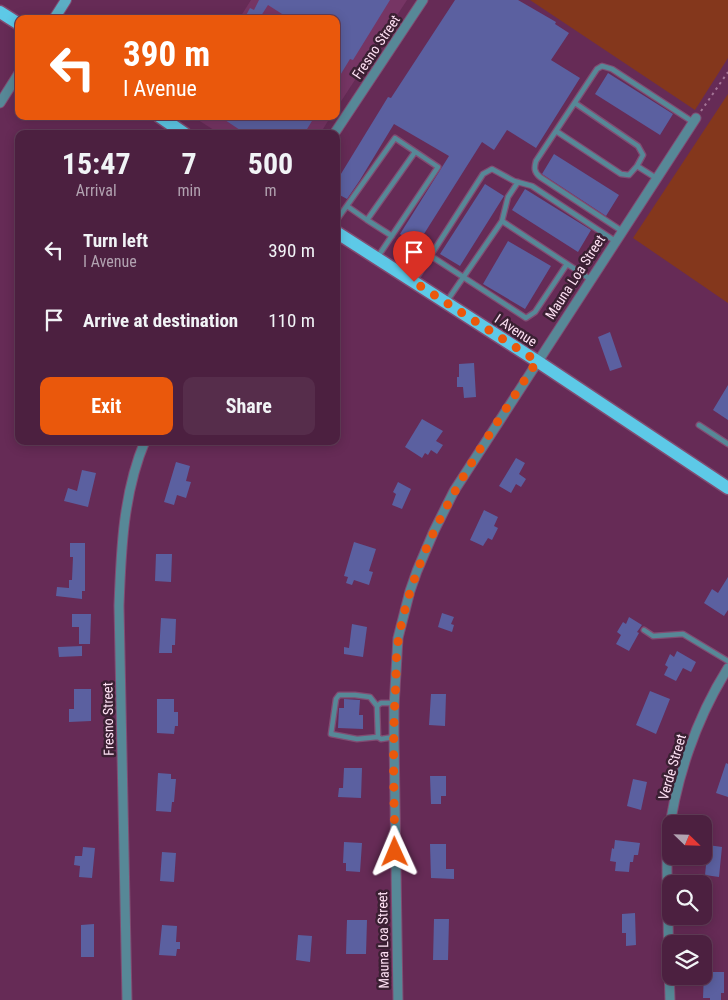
<!DOCTYPE html>
<style>
body{margin:0;font-family:"Roboto Condensed",sans-serif;background:#562d4b;color:#f1f3f6;height:100vh;display:flex;flex-direction:column;font-size:19px;white-space:nowrap}
*{box-sizing:border-box;margin:0}
p{font-size:16px;color:#b2a3b1}
.icon{flex:none;width:28px;height:28px;fill:none;stroke:currentColor;stroke-width:2;stroke-linecap:round;stroke-linejoin:round}
.map{position:relative;flex:1;overflow:hidden}
.sheet{position:absolute;left:15px;top:130px;width:325px;height:315px;display:flex;flex-direction:column;background:#4c2040;border-radius:10px;box-shadow:0 2px 12px #0003,0 0 0 1px #633e59}
.sheet>*{flex:none}
.guide{position:absolute;left:15px;top:15px;width:325px;height:105px;border-radius:10px;box-shadow:0 2px 12px #0003,0 0 0 1px #633e59;background:#ea580c;color:#fff;overflow:hidden}
.needle{width:32px;rotate:113deg}
.buttons{position:absolute;left:662px;top:815px;display:grid;gap:10px}
.buttons a{display:grid;place-items:center;width:50px;height:50px;border-radius:10px;background:#4c2040;box-shadow:0 2px 12px #0003,0 0 0 1px #633e59;font-size:25px}
.pin{position:absolute;display:grid;place-items:center;width:42px;height:42px;color:#fff;margin:-51px -21px;border-radius:50% 50% 50% 0;rotate:-45deg;box-shadow:0 0 5px #0007}
.pin .icon{rotate:45deg}
.me{position:absolute;width:55px;margin:-28px;rotate:359deg;stroke-linejoin:round;filter:drop-shadow(0 0 4px #0008)}
.turn{display:flex;align-items:center;gap:18px;height:105px;padding:0 25px;font-size:22px}
.turn .icon{width:65px;height:65px;stroke-width:2.5}
.turn b{display:block;font-size:35px;line-height:42px}
.eta{display:flex;justify-content:space-evenly;align-items:center;height:85px;text-align:center}
.eta b{font-size:30px;font-weight:700;line-height:35px}
.cta{display:flex;gap:10px;margin-top:auto;padding:10px 25px}
.cta a{flex:1;height:58px;border-radius:10px;background:#ea580c;color:#fff;font-size:20px;font-weight:700;line-height:58px;text-align:center}
.cta a+a{background:#562d4b;color:#f1f3f6}
ul{padding:0;list-style:none}
li{display:flex;align-items:center;gap:15px;height:70px;padding:0 25px}
li div{flex:1}
li b{display:block;font-size:19px}
li em{font-style:normal}
.map>svg:first-child{display:block}
.built{fill:#763564}
.green{fill:#84371c}
.building{fill:#5b60a0}
.lines{fill:none;stroke-linecap:round;stroke-linejoin:round}
.lane-casing{stroke:#814c72;stroke-width:7}
.street-casing{stroke:#814c72;stroke-width:11}
.secondary-casing{stroke:#814c72;stroke-width:12}
.primary-casing{stroke:#814c72;stroke-width:15}
.path{stroke:#a37495;stroke-width:2;stroke-dasharray:2.5 4;stroke-linecap:butt}
.lane{stroke:#578897;stroke-width:4.5}
.street{stroke:#578897;stroke-width:9}
.secondary{stroke:#5cadc4;stroke-width:10}
.primary{stroke:#5dc9e7;stroke-width:12}
.route{stroke:#ea580c;stroke-width:9;stroke-dasharray:0 16.2}
.labels{text-anchor:middle;dominant-baseline:central;stroke-width:5;stroke-linejoin:round;paint-order:stroke}
.street-label{font-size:14px;fill:#fee1f4;stroke:#3b2033}
</style>
<div class="map">
<svg width="728" height="1000" viewBox="0 0 728 1000">
<rect width="100%" height="100%" fill="#662b56"/>
<path class="built" d="M251 0H407L336 109V19H239Z
M192 116H331L320 134H220Z"/>
<path class="green" d="M530 0H728V58L695 110Z
M728 94V303L633 238Z"/>
<path class="building" d="M259 0H390L353 60 350 59 336 82V19H290L268 5 259 19H244L250 8 254 10Z
M455 0H518L556 22 555 24 569 33 551 60 580 78 536 148 507 130 494 150 482 142 417 245 400 234 449 156 394 124 360 180 347 199 336 193V182L388 97 391 98Z
M608 73 673 114 660 135 595 94Z
M219 116H315L304 134H246Z
M554 154 619 195 606 216 542 174Z
M485 184 504 196 460 266 440 254Z
M525 189 591 230 578 252 512 210Z
M508 241 551 266 525 309 483 284Z
M610 332 622 367 610 371 598 337Z
M474 363 476 397 464 398 463 387H457V377H459V364Z
M728 385V420L713 410Z
M422 419 443 431 436 441 443 445 437 454 431 450 428 455 425 453 422 458 405 447Z
M516 458 525 463 519 474 526 479 521 487 516 484 511 493 499 486Z
M176 462 190 466 186 481 191 482 186 498 177 495 174 505 164 502Z
M82 470 96 473 88 507 64 501 68 488 77 491Z
M398 482 411 489 402 509 392 505 396 494 393 492Z
M484 510 498 517 494 526 498 528 492 540 488 538 483 546 470 540Z
M354 542 376 549 369 571 373 572 369 585 354 580 352 585 346 583 348 577 344 576Z
M70 543H85V591H82V599L56 596 57 587 69 588V580H72L73 557H70Z
M156 554H172L171 582 155 581Z
M728 577V610L724 616 704 603 712 589 718 593Z
M442 613 454 617 451 624 454 625 452 632 438 627Z
M72 614H91L90 644H79V627H72Z
M629 617 642 625 637 632 639 633 629 651 616 644 621 635 617 632 623 622 626 624Z
M161 618 176 619 175 645H172V653H159Z
M352 624 367 627 363 657 344 654V647L349 648Z
M82 646V656L59 657 58 647Z
M677 651 696 662 691 672 683 668 676 681 664 675 668 667 665 665 670 654 674 657Z
M74 689H91V721L69 722V709H74Z
M650 691 670 699 656 734 636 725Z
M431 694H446L445 726 429 725Z
M157 699H174V712H178V726H175L174 734 157 733Z
M344 699 360 700 359 715H363V729L338 728 339 708H344Z
M726 763 728 764V797L716 793Z
M344 768H362L361 798 338 797 339 788H343Z
M158 773 171 774V779H176L174 802H172L171 812 156 811Z
M430 776H446V796H441V804H431Z
M633 779 647 782 641 810 627 806Z
M615 840 640 843 638 855H634L633 862H630L629 872 615 871 616 862 610 861 612 848 614 849Z
M344 842 362 843 360 872 346 871V863H343Z
M430 844H446V869H454V879L431 878Z
M708 845 722 847 719 877 705 875Z
M83 847 95 848 92 878 79 877 80 866 74 865 75 856H82Z
M162 852 176 853 174 882 160 881Z
M635 913 636 945 626 946V933H622V914Z
M434 919H449L448 960H433Z
M347 920H367L366 954H346Z
M94 924V957H81V925Z
M162 925 177 926 176 942H180V949H177L176 956 159 955Z
M298 935 312 936 310 962 296 960Z
M704 972H724V993H721V1000H710V998H703Z"/>
<g class="lines">
<defs>
<path id="lane" d="M575 103 638 146 643 155 637 166 656 178
M556 131 621 174 629 175 637 166
M347 206 367 220
M336 221 395 138 438 167 377 258
M502 221 508 197 518 182
M622 231 540 177C534 172 534 168 536 161L597 69 602 66 612 69 693 122
M392 236 367 220 415 152
M431 256 526 318 535 312 567 264
M415 280 483 174 492 169 514 181 532 186 615 241
M447 301 502 221 590 279
M699 425 728 444
M644 630 653 636 683 634 728 661
M377 706 370 697 355 695H339L336 699 331 734 357 739 378 737
M394 737 381 739 378 737 377 706 381 703H394"/>
<path id="street" d="M0 103 19 73
M334 134 423 0
M127 1000 119 606C121 551 123 493 145 441
M398 1000 394 737V707L398 638 410 591 417 571 434 531 454 491 696 118
M670 1000C669 968 668 936 668 905 667 883 666 861 668 840 675 780 696 719 728 668"/>
<path id="secondary" d="M54 19 66 0"/>
<path id="primary" d="M0 12 19 24
M159 116 185 134
M336 232 537 361 728 488"/>
</defs>
<use href="#lane" class="lane-casing"/>
<use href="#street" class="street-casing"/>
<use href="#secondary" class="secondary-casing"/>
<use href="#primary" class="primary-casing"/>
<path class="path" d="M701 111 728 72"/>
<use href="#lane" class="lane"/>
<use href="#street" class="street"/>
<use href="#secondary" class="secondary"/>
<use href="#primary" class="primary"/>
</g>
<g class="lines">
<path class="route" d="M395 852C394 795 392 738 396 682 396 667 396 651 399 636 419 531 481 449 537 361L414 282"/>
</g>
<g class="labels">
<g class="street-label">
<text transform="translate(376 47) rotate(-56)">Fresno Street</text>
<text transform="translate(575 277) rotate(-57)">Mauna Loa Street</text>
<text transform="translate(516 330) rotate(33)">I Avenue</text>
<text transform="translate(108 719) rotate(-91)">Fresno Street</text>
<text transform="translate(672 767) rotate(-74)">Verde Street</text>
<text transform="translate(383 940) rotate(-91)">Mauna Loa Street</text>
</g>
</g>
</svg>
<div class="buttons">
<a><svg class="needle" viewBox="-14 -14 28 28"><path d="M0-13l5 13h-10z" fill="#e53935"/><path d="M0 13l5-13h-10z" fill="#b2a3b1"/></svg></a>
<a><svg class="icon" aria-label="search" viewBox="0 0 24 24"><circle cx="10" cy="10" r="6"/><path d="M15 15l6 6"/></svg></a>
<a><svg class="icon" aria-label="layers" viewBox="0 0 24 24"><path d="M12 4l9 5-9 5-9-5zM3 14l9 5 9-5"/></svg></a>
</div>
<div class="pin" style="left:414px;top:282px;background:#d93025"><svg class="icon" aria-label="arrive" viewBox="0 0 24 24"><path d="M6 21V4h12l-3 4 3 4H6"/></svg></div>
<svg class="me" style="left:395px;top:852px" viewBox="-20 -20 40 40"><path d="M0-17L14 15 0 8-14 15z" fill="#ea580c" stroke="#fff" stroke-width="4"/></svg>
<div class="guide">
<div class="turn"><svg class="icon" aria-label="left" viewBox="0 0 24 24"><path d="M17 20v-9H6M10 6l-5 5 5 5"/></svg><div><b>390 m</b>I Avenue</div></div>
</div>
<section class="sheet">
<div class="eta">
<div><b>15:47</b><p>Arrival</p></div>
<div><b>7</b><p>min</p></div>
<div><b>500</b><p>m</p></div>
</div>
<ul>
<li><svg class="icon" aria-label="left" viewBox="0 0 24 24"><path d="M17 20v-9H6M10 6l-5 5 5 5"/></svg><div><b>Turn left</b><p>I Avenue</p></div><em>390 m</em></li>
<li><svg class="icon" aria-label="arrive" viewBox="0 0 24 24"><path d="M6 21V4h12l-3 4 3 4H6"/></svg><div><b>Arrive at destination</b></div><em>110 m</em></li>
</ul>
<div class="cta"><a>Exit</a><a>Share</a></div>
</section>
</div>
